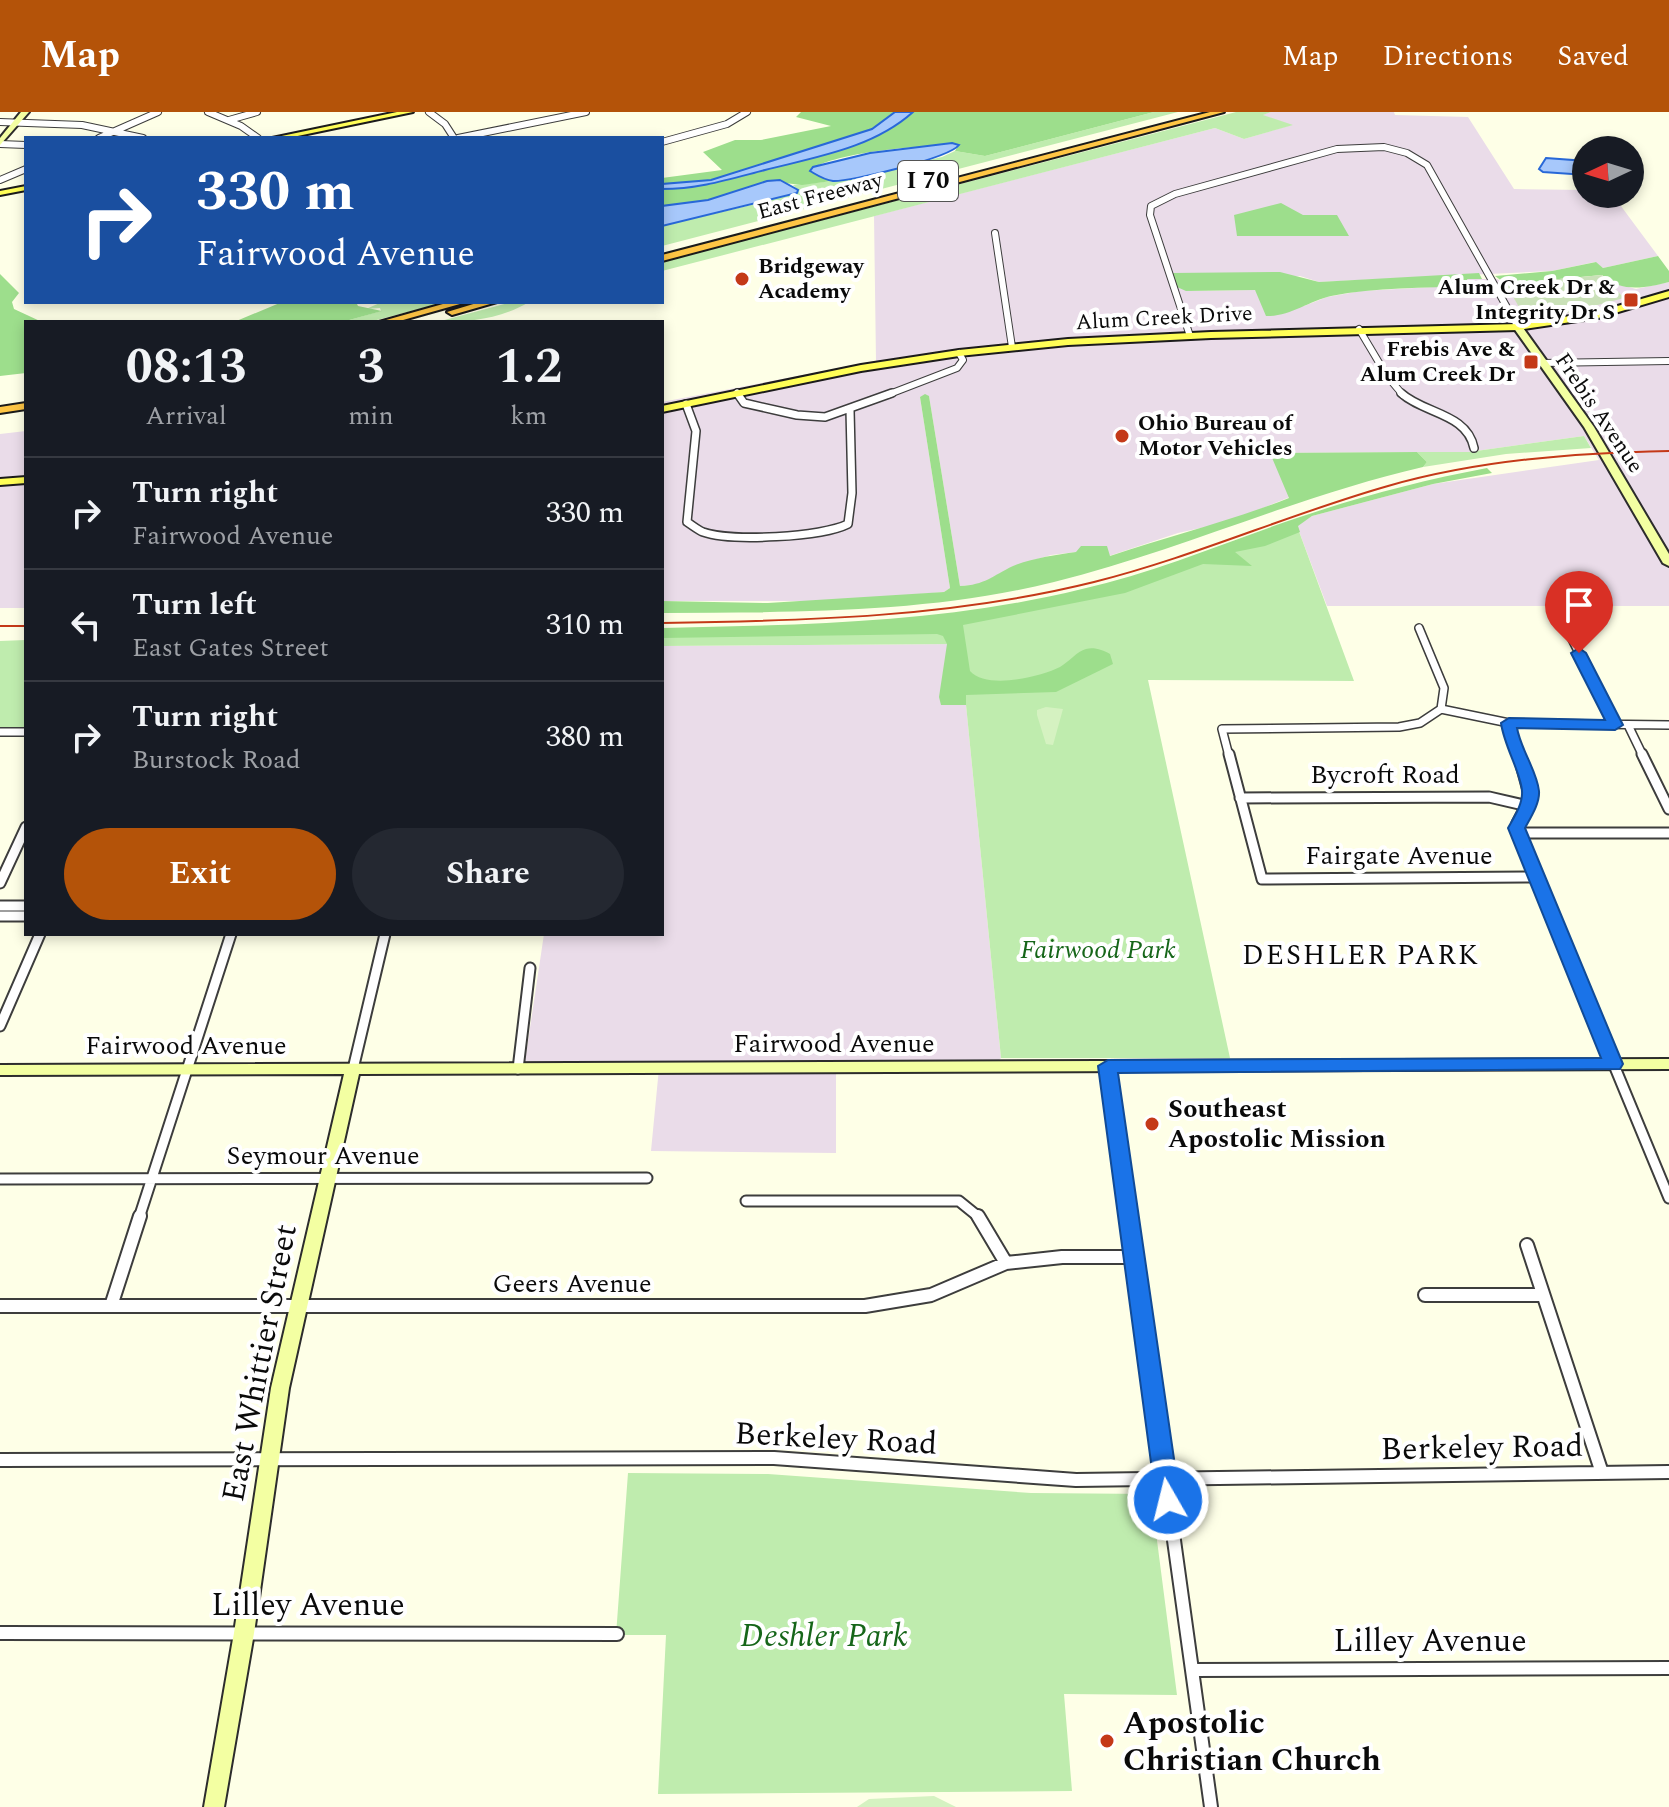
<!DOCTYPE html>
<style>
body{margin:0;font-family:Spectral,serif;background:#242831;color:#f1f3f6;height:100vh;display:flex;flex-direction:column;font-size:30px;white-space:nowrap}
*{box-sizing:border-box;margin:0}
p{font-size:26px;color:#9ea1a6}
.icon{flex:none;width:44px;height:44px;fill:none;stroke:currentColor;stroke-width:2;stroke-linecap:round;stroke-linejoin:round}
.map{position:relative;flex:1;overflow:hidden}
.details{position:absolute;left:24px;top:208px;width:640px;height:616px;display:flex;flex-direction:column;background:#171b24;border-radius:0px;box-shadow:0 4px 12px #0003}
.details>*{flex:none}
.top-card{position:absolute;left:24px;top:24px;width:640px;height:168px;border-radius:0px;box-shadow:0 4px 12px #0003;background:#1a4fa0;color:#fff;overflow:hidden}
.needle{width:52px;rotate:266deg}
.fabs{position:absolute;left:1572px;top:24px;display:grid;gap:16px}
.fabs a{display:grid;place-items:center;width:72px;height:72px;border-radius:50%;background:#171b24;box-shadow:0 4px 12px #0003;font-size:40px}
.pin{position:absolute;display:grid;place-items:center;width:68px;height:68px;color:#fff;margin:-82px -34px;border-radius:50% 50% 50% 0;rotate:-45deg;box-shadow:0 0 8px #0007}
.pin .icon{rotate:45deg}
.me{position:absolute;width:88px;margin:-44px;rotate:352deg;stroke-linejoin:round;filter:drop-shadow(0 0 6px #0008)}
.turn{display:flex;align-items:center;gap:28px;height:168px;padding:0 40px;font-size:36px}
.turn .icon{width:104px;height:104px;stroke-width:2.5}
.turn b{display:block;font-size:56px;line-height:68px}
.eta{display:flex;justify-content:space-evenly;align-items:center;height:136px;text-align:center}
.eta b{font-size:48px;font-weight:700;line-height:56px}
.action{display:flex;gap:16px;margin-top:auto;padding:16px 40px}
.action a{flex:1;height:92px;border-radius:48px;background:#b45309;color:#fff;font-size:32px;font-weight:700;line-height:92px;text-align:center}
.action a+a{background:#242831;color:#f1f3f6}
ul{padding:0;list-style:none}
li{display:flex;align-items:center;gap:24px;height:112px;padding:0 40px;border-top:2px solid #363941}
li div{flex:1}
li b{display:block;font-size:30px}
li em{font-style:normal}
header{display:flex;align-items:center;gap:48px;box-sizing:border-box;height:112px;padding:0 40px;background:#b45309;color:#fff}
header strong{font-size:38px}
nav{display:flex;gap:44px;margin-inline-start:auto;font-size:28px}
.map>svg:first-child{display:block}
.industrial{fill:#eadce9}
.green{fill:#bfecae}
.forest{fill:#9dde8c}
.cemetery{fill:#cae1b8}
.pitch{fill:#d5f2c1}
.water{fill:#a7c8fb;stroke:#2868d8;stroke-width:2}
.lines{fill:none;stroke-linecap:round;stroke-linejoin:round}
.street-far3-casing{stroke:#3d3d3d;stroke-width:8}
.street-far2-casing{stroke:#3d3d3d;stroke-width:10}
.street-far1-casing{stroke:#3d3d3d;stroke-width:13}
.street-casing{stroke:#3d3d3d;stroke-width:16}
.secondary-casing{stroke:#2c2c2c;stroke-width:4}
.primary-casing{stroke:#1b1b1b;stroke-width:4}
.highway-casing{stroke:#1b1b1b;stroke-width:4}
.street-far3{stroke:#fff;stroke-width:6}
.street-far2{stroke:#fff;stroke-width:7}
.street-far1{stroke:#fff;stroke-width:9}
.street{stroke:#fff;stroke-width:12}
.secondary{fill:#f3ffa2;fill-rule:evenodd}
.primary{fill:#fffe57;fill-rule:evenodd}
.highway{fill:#ffc645;fill-rule:evenodd}
.rail{stroke:#c43918;stroke-width:2}
.route{fill:#1a73e8;stroke:#114b97;stroke-width:2}
.poi-dot{fill:#c43918;stroke:#fff;stroke-width:3}
.labels{text-anchor:middle;dominant-baseline:central;stroke-width:8;stroke-linejoin:round;paint-order:stroke}
.far-street-label{font-size:22px;fill:#0a0a0a;stroke:#fff}
.far-poi-label{font-size:22px;font-weight:bold;fill:#0a0a0a;stroke:#fff;text-anchor:start}
.shield{fill:#fff;stroke:#545454;stroke-width:2}
.shield-label{font-size:24px;font-weight:bold;fill:#0a0a0a}
.street-label{font-size:26px;fill:#0a0a0a;stroke:#fff}
.park-label{font-size:26px;font-style:italic;fill:#166619;stroke:#fff}
.poi-label{font-size:26px;font-weight:bold;fill:#0a0a0a;stroke:#fff;text-anchor:start}
.neighbourhood-label{font-size:28px;letter-spacing:2px;fill:#0a0a0a;stroke:#fff}
.near-street-label{font-size:32px;fill:#0a0a0a;stroke:#fff}
.near-park-label{font-size:32px;font-style:italic;fill:#166619;stroke:#fff}
.near-poi-label{font-size:32px;font-weight:bold;fill:#0a0a0a;stroke:#fff;text-anchor:start}
</style>
<header>
<strong>Map</strong>
<nav><a>Map</a><a>Directions</a><a>Saved</a></nav>
</header>
<div class="map">
<svg width="1669" height="1695" viewBox="0 0 1669 1695">
<rect width="100%" height="100%" fill="#feffe7"/>
<path class="industrial" d="M1271 0H1394L1395 3 1468 5 1514 77 1586 78V82H1612L1658 144 1603 156 1595 150 1552 159 1319 170 1300 164 1186 179 1255 178 1264 192 1304 194 1327 185 1361 179 1469 173 1467 167H1497L1506 172 1526 206 1623 185 1608 169 1636 177 1669 170V494H1327L1297 414 1312 404 1433 372 1599 348 1584 324 1469 340 1271 341 1290 385 1228 410 1178 421 1109 444 1076 440 1051 443 1014 454 979 473 960 474 929 284 920 285 950 476 944 480 839 489H662V290L876 249 874 104 1215 16 1244 27 1291 13 1262 3Z
M26 319V496H0V322Z
M960 532 1001 946 993 954 836 955V1041L651 1039 659 956H524L544 822H662V534Z"/>
<path class="green" d="M1154 0H1178L662 134V114L768 89 798 78 793 73 844 68 942 45 955 39 985 44Z
M1236 0H1271L1263 3 1293 13 1244 27 1215 16 662 159V150Z
M382 190H446L369 210H342L381 199 380 196 366 197Z
M512 190H529C501 207 470 210 437 210Z
M1584 324 1591 336 1506 342 1423 355 1427 350 1417 340H1469Z
M1297 414 1354 569 1148 568 1230 946H1001L960 532 662 534V523L958 504 1068 485Z
M26 528V616H0V529Z
M628 1361 768 1362 1031 1381 1151 1382 1177 1583 1064 1582 1072 1679 658 1682 666 1523H616Z"/>
<path class="forest" d="M801 0H895L872 17 728 63 711 68 662 72V66L722 58 703 40 735 28H761L831 14 796 5Z
M913 0H1154L985 44 955 39 958 34C927 32 834 40 810 58L832 69 802 73 767 69 708 88 662 94V77C701 77 734 66 771 56 821 43 874 35 913 0Z
M1281 91 1303 103H1337L1349 124H1237L1234 103Z
M1658 144 1669 159V170C1647 176 1620 181 1602 163L1506 172 1495 164 1552 159 1596 150 1603 156Z
M1280 160 1319 170 1479 161 1482 167H1467L1470 174C1424 176 1376 175 1331 184 1309 189 1289 205 1266 204L1255 178 1186 179 1177 175 1171 161Z
M0 162 19 181 12 190 14 197 42 210H26V261L0 264Z
M282 190H356L358 194 382 199 342 210H234Z
M925 282 929 284 960 474C985 473 992 464 1013 454 1033 446 1055 443 1076 440L1081 434H1107L1110 444C1170 424 1230 409 1289 386L1270 341 1417 340 1427 350 1423 355C1297 384 1179 439 1054 470 926 502 793 500 662 501V489L768 491 944 480 950 476 920 285Z
M1487 356 1492 361 1433 372 1312 404 1298 414 1300 420 1265 434 1235 440 1252 454 1203 452 1125 481 963 513 970 559C987 578 1040 565 1060 555 1069 550 1077 539 1086 537 1094 535 1103 538 1110 542L1113 552 1056 580 966 583V593H941L939 585 947 532 943 524 937 522 662 526V516C804 513 944 511 1082 477 1157 460 1228 429 1300 405 1362 384 1423 368 1487 356Z"/>
<path class="cemetery" d="M1602 163 1624 186 1556 204 1525 206 1506 172Z"/>
<path class="pitch" d="M1046 595 1063 597 1053 633 1046 632 1037 603V598Z
M934 1684 956 1695H857L869 1687Z"/>
<path class="water" d="M895 0H913C873 36 816 45 765 58 730 67 699 77 662 77V72L711 68 872 17Z
M952 31 959 33C949 46 850 70 833 69 824 68 817 63 810 59L813 55 870 41Z
M1546 46 1586 49V63L1543 60 1539 57Z
M780 68 798 78 797 81 662 114V94L708 88 767 69Z"/>
<g class="lines">
<defs>
<path id="street-far3" d="M208 0 241 14 258 26
M429 0 445 12 454 26
M229 8 257 0
M0 10 82 13 143 26
M99 26 158 0
M458 26 586 0
M662 30 727 12 747 0
M0 32 26 33
M0 68 26 57
M995 121 1012 235
M1359 217 1387 264 1403 283
M1190 224 1150 103 1151 94 1175 82 1337 37 1384 35 1407 41 1427 53 1518 215
M1542 251 1669 249
M887 283 957 256 963 248 959 241"/>
<path id="street-far2" d="M737 281 744 291 797 303 825 305 892 281
M1401 281C1424 302 1467 301 1474 336
M686 292 696 319 687 410C692 413 698 418 703 420 731 430 822 425 848 412L852 381 850 298
M1558 499 1615 613
M1419 516 1444 576 1441 597
M1441 597 1509 611 1669 613
M1509 611 1519 644
M1628 613 1643 644
M0 620H26
M1229 644 1222 617 1399 615 1420 611 1441 597"/>
<path id="street-far1" d="M1229 642 1262 767 1537 765
M1518 642 1530 686 1517 711 1518 721 1669 1086
M1642 642 1669 697
M1240 686 1489 685 1528 694
M1518 721H1669
M0 771 26 715
M0 794H26
M0 804H26
M0 914 40 822
M1108 954 1129 1106
M353 957 385 822
M518 957 530 856
M0 1067 647 1066
M746 1089H959L980 1106
M139 1106 231 822"/>
<path id="street" d="M978 1104 1006 1151
M1129 1104 1211 1695
M1527 1133 1602 1361
M1425 1183H1543
M0 1194H865L931 1183 1006 1151 1062 1145H1135
M111 1194 140 1104
M0 1348 774 1346 1076 1368 1669 1360
M0 1521 617 1522
M1192 1558 1669 1556"/>
<path id="secondary" d="M21 0H29L0 33V26Z
M1515 213H1521L1594 315 1669 442V454L1663 451 1584 315 1513 215Z
M1669 947V957L359 962 289 1276 254 1521 224 1695H204L234 1521 271 1276 344 962 0 963V953Z"/>
<path id="primary" d="M397 0H413L288 26H272Z
M26 74V78L0 83V79Z
M1669 179V185L1598 206 1518 218 1211 226 1068 233 959 244 861 259 662 300V294L861 253 959 238 1068 227 1211 220 1518 212 1597 200Z
M26 365V371L0 373V367Z"/>
<path id="highway" d="M1210 0H1224L662 149V143Z
M450 190H467L396 210H379Z
M480 190H497L452 203 447 200Z
M26 291V297L0 301V295Z"/>
</defs>
<use href="#street-far3" class="street-far3-casing"/>
<use href="#street-far2" class="street-far2-casing"/>
<use href="#street-far1" class="street-far1-casing"/>
<use href="#street" class="street-casing"/>
<use href="#secondary" class="secondary-casing"/>
<use href="#primary" class="primary-casing"/>
<use href="#highway" class="highway-casing"/>
<use href="#street-far3" class="street-far3"/>
<use href="#street-far2" class="street-far2"/>
<use href="#street-far1" class="street-far1"/>
<use href="#street" class="street"/>
<use href="#secondary" class="secondary"/>
<use href="#primary" class="primary"/>
<use href="#highway" class="highway"/>
<path class="rail" d="M662 511C807 509 953 505 1094 470 1194 445 1289 402 1388 374 1479 348 1574 341 1669 339
M0 514H26"/>
</g>
<path class="route" d="M1579 536 1586 541 1623 613 1615 618 1517 616C1521 638 1537 659 1539 679 1540 691 1531 705 1525 716L1623 952 1620 957 1118 961 1180 1388 1177 1394 1168 1397 1160 1394 1156 1388 1098 954 1108 948 1601 946 1508 716C1514 705 1523 692 1522 679 1521 661 1504 634 1501 611L1509 606 1605 608 1571 541Z"/>
<g class="poi-dot">
<circle cx="742" cy="167" r="8"/>
<rect x="1623" y="180" width="16" height="16" rx="4"/>
<rect x="1523" y="242" width="16" height="16" rx="4"/>
<circle cx="1122" cy="324" r="8"/>
<circle cx="1152" cy="1012" r="8"/>
<circle cx="1107" cy="1629" r="8"/>
</g>
<g class="labels">
<g class="far-street-label">
<text transform="translate(820 84) rotate(-15)">East Freeway</text>
<text transform="translate(1164 206) rotate(-3)">Alum Creek Drive</text>
<text transform="translate(1599 301) rotate(56)">Frebis Avenue</text>
</g>
<g class="far-poi-label">
<text x="758" y="154">Bridgeway<tspan x="758" dy="25">Academy</tspan></text>
<text x="1615" y="175" text-anchor="end">Alum Creek Dr &amp;<tspan x="1615" dy="25">Integrity Dr S</tspan></text>
<text x="1515" y="237" text-anchor="end">Frebis Ave &amp;<tspan x="1515" dy="25">Alum Creek Dr</tspan></text>
<text x="1138" y="311">Ohio Bureau of<tspan x="1138" dy="25">Motor Vehicles</tspan></text>
</g>
<rect class="shield" x="898" y="49" width="60" height="40" rx="6"/>
<g class="shield-label">
<text x="928" y="69">I 70</text>
</g>
<g class="street-label">
<text x="1385" y="663">Bycroft Road</text>
<text x="1399" y="744">Fairgate Avenue</text>
<text x="834" y="932">Fairwood Avenue</text>
<text x="186" y="934">Fairwood Avenue</text>
<text x="323" y="1044">Seymour Avenue</text>
<text x="572" y="1172">Geers Avenue</text>
</g>
<g class="park-label">
<text x="1098" y="838">Fairwood Park</text>
</g>
<g class="poi-label">
<text x="1168" y="997">Southeast<tspan x="1168" dy="30">Apostolic Mission</tspan></text>
</g>
<g class="neighbourhood-label">
<text x="1361" y="843">DESHLER PARK</text>
</g>
<g class="near-street-label">
<text transform="translate(260 1251) rotate(-79)">East Whittier Street</text>
<text transform="translate(836 1327) rotate(3)">Berkeley Road</text>
<text transform="translate(1482 1336) rotate(-1)">Berkeley Road</text>
<text x="308" y="1493">Lilley Avenue</text>
<text x="1430" y="1529">Lilley Avenue</text>
</g>
<g class="near-park-label">
<text x="824" y="1524">Deshler Park</text>
</g>
<g class="near-poi-label">
<text x="1123" y="1611">Apostolic<tspan x="1123" dy="37">Christian Church</tspan></text>
</g>
</g>
</svg>
<div class="fabs">
<a><svg class="needle" viewBox="-14 -14 28 28"><path d="M0-13l5 13h-10z" fill="#e53935"/><path d="M0 13l5-13h-10z" fill="#9ea1a6"/></svg></a>
</div>
<div class="pin" style="left:1579px;top:541px;background:#d93025"><svg class="icon" aria-label="arrive" viewBox="0 0 24 24"><path d="M6 21V4h12l-3 4 3 4H6"/></svg></div>
<svg class="me" style="left:1168px;top:1388px" viewBox="-20 -20 40 40"><circle r="17" fill="#1a73e8" stroke="#fff" stroke-width="3"/><path d="M0-11L8 9 0 5-8 9z" fill="#fff"/></svg>
<div class="top-card">
<div class="turn"><svg class="icon" aria-label="right" viewBox="0 0 24 24"><path d="M7 20v-9h11M14 6l5 5-5 5"/></svg><div><b>330 m</b>Fairwood Avenue</div></div>
</div>
<section class="details">
<div class="eta">
<div><b>08:13</b><p>Arrival</p></div>
<div><b>3</b><p>min</p></div>
<div><b>1.2</b><p>km</p></div>
</div>
<ul>
<li><svg class="icon" aria-label="right" viewBox="0 0 24 24"><path d="M7 20v-9h11M14 6l5 5-5 5"/></svg><div><b>Turn right</b><p>Fairwood Avenue</p></div><em>330 m</em></li>
<li><svg class="icon" aria-label="left" viewBox="0 0 24 24"><path d="M17 20v-9H6M10 6l-5 5 5 5"/></svg><div><b>Turn left</b><p>East Gates Street</p></div><em>310 m</em></li>
<li><svg class="icon" aria-label="right" viewBox="0 0 24 24"><path d="M7 20v-9h11M14 6l5 5-5 5"/></svg><div><b>Turn right</b><p>Burstock Road</p></div><em>380 m</em></li>
</ul>
<div class="action"><a>Exit</a><a>Share</a></div>
</section>
</div>
